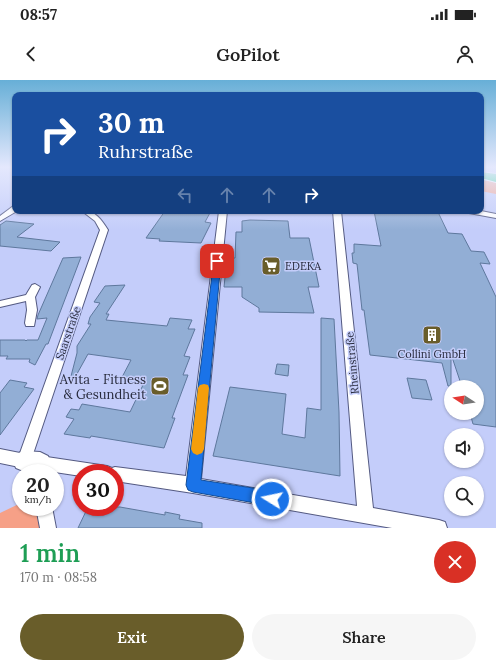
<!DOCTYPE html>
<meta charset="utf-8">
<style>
body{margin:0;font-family:Lora,serif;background:#f6f6f6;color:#222;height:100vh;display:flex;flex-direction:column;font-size:15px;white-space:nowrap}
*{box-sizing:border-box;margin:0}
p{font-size:13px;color:#767676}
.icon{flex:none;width:22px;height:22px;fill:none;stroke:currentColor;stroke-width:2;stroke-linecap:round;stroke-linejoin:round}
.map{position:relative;height:448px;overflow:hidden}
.details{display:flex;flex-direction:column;background:#fff;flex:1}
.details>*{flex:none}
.top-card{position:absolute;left:12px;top:12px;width:472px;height:122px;border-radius:8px;box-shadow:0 1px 3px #0004;background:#1a4fa0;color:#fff;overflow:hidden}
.needle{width:26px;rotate:282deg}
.buttons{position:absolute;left:444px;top:300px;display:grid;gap:8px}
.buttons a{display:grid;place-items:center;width:40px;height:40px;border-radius:50%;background:#fff;box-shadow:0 1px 3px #0004;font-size:20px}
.speed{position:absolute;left:12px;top:384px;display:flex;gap:8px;font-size:20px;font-weight:700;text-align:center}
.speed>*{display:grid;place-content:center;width:52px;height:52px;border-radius:50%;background:#fff;box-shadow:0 1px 3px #0004;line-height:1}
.speed small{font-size:10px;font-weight:400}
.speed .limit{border:6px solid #d22;background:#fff;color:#111}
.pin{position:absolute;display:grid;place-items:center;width:34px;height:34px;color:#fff;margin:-17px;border-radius:8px;box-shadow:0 2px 6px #0006}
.me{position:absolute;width:44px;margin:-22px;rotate:280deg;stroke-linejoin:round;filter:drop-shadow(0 0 3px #0008)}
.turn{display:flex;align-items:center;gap:14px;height:84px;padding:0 20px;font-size:18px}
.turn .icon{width:52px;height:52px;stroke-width:2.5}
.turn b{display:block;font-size:28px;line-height:34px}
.lanes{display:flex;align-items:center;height:38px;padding:0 20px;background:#0003;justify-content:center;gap:20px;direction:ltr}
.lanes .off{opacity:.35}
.round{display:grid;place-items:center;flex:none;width:42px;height:42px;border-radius:21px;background:#f6f6f6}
.head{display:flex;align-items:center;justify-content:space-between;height:68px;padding:0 20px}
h1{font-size:24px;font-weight:600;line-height:30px;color:#1e9e55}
.action{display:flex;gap:8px;margin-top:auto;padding:8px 20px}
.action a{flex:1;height:46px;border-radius:24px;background:#695d2a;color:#fff;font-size:16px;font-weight:600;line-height:46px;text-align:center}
.action a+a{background:#f6f6f6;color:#222}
.status{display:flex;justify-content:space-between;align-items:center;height:28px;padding:0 20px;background:#fff;direction:ltr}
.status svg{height:11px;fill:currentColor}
header{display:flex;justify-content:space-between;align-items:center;height:52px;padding:0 20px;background:#fff;font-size:18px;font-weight:600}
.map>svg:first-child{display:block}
.green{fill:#f6a087}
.building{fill:#92aed5;stroke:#5e789d}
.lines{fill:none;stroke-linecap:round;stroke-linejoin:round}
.street-casing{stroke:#545a82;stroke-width:2}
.secondary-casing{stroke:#545a82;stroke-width:2}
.highway-casing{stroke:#fff;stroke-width:2}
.street{fill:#fff;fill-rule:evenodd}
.secondary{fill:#fff;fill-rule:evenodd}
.highway{fill:#1ed382;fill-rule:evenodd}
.route{fill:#1a73e8;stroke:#114b97}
.slow{fill:#f59e0b}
.labels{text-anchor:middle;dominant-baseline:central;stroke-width:3;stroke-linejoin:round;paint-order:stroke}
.poi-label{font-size:11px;fill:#272a3c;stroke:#c4cdfa;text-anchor:start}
.street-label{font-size:11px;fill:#272a3c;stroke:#c4cdfa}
.near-poi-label{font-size:13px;fill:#272a3c;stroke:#c4cdfa;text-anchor:end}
</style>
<div class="status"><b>08:57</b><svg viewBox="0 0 49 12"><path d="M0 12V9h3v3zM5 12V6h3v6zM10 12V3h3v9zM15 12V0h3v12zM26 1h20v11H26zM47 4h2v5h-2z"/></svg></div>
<header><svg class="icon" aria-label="back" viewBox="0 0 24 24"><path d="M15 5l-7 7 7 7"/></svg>GoPilot<svg class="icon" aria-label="person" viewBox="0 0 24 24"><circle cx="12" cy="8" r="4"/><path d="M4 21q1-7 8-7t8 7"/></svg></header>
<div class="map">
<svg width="496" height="448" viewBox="0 0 496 448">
<rect width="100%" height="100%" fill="#c4cdfa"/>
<path class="green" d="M481 100 496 102V114L481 111Z
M21 423V427H44L48 448H0V433Z"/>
<path class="building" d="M165 131H211L205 142 211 143 201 163 159 161 160 159 146 158Z
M374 131 438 132 448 153 462 154 471 171 484 172 490 184 480 183 496 217V347L473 344 470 333H477V307H462L451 274V306H448L442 283 370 275 364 230H362L357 184 353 183 352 173H354V164L381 166Z
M250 140 288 141 290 158H309L319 207H308L314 233 259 232V228L242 217V207H224L227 178H235L236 152H242V141Z
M6 141 34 144 17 157 60 162 51 171 0 166V145Z
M81 177 48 264H46L35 285 29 282 30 279H6L8 276H0V260H25L26 261 27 260H38L47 238 37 239 38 235 63 178Z
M125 205 106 234H109L106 240 167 246 170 238 192 240 188 249H195L184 276 190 277 183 295H188L172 338H175L164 368 91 356 90 358 64 354 74 339 66 337 71 329 79 330 82 324 130 332 143 305 120 301 131 280 88 274 73 301 70 300 77 273V266L91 244H88L90 237 100 223 94 222 105 206Z
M321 238 334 239 339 332 340 396 213 376 230 307 286 314 282 354 305 358 307 328 321 330Z
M277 284 289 285 288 296 275 294Z
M407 298 426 300 432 320 412 318Z
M10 300 27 303 24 307 34 309 0 355V313Z
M88 427H120L165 435V432L180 435 179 439 202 443V448H78Z"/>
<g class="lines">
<defs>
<path id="street" d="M12 127H15V131H17L0 141V136Z
M82 131C96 131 101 139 108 150L29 386 24 388 0 383V369L20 373 100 150 95 141Z
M219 131H227L201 399 357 426 333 131H341L373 428 439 440 445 442 447 448H392L193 413 115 401V393H81V396L48 391 49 393H33V383L35 378 40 376 107 386 112 388 115 387 186 396Z
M468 131H481L496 134V138L469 133Z
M35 204 40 207 35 217 37 230 34 246H26L25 243 27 230 26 221 0 227V221L26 215 32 205Z
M36 427H52L56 448H40Z"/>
<path id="secondary" d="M24 371 40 372 48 376 51 383 48 390C37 395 27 393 16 388L13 381 16 374Z"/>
<path id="highway" d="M481 92 496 94V102L481 98Z"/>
</defs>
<use href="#street" class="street-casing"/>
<use href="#secondary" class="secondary-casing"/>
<use href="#highway" class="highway-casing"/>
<use href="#street" class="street"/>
<use href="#secondary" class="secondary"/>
<use href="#highway" class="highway"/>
</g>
<linearGradient id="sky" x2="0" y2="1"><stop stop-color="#67afd7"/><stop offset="0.58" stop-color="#e4e8fd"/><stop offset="1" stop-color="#e4e8fd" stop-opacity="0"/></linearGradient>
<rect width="496" height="150" fill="url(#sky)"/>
<path class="route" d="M214 179H220L221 181 201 400 272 411 277 414 279 419 277 424 272 426 193 412 188 410 186 405Z"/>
<path class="slow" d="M204 304 208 305 209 308 204 369 202 373 197 375 193 373 191 369 198 308 200 305Z"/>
<defs>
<symbol id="supermarket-square" viewBox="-11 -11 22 22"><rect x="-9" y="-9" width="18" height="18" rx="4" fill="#695d2a" stroke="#c4cdfa"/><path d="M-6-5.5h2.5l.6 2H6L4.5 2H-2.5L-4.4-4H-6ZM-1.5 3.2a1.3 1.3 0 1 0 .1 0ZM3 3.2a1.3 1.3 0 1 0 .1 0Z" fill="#fff"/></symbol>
<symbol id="building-square" viewBox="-11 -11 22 22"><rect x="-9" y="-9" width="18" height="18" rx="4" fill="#695d2a" stroke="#c4cdfa"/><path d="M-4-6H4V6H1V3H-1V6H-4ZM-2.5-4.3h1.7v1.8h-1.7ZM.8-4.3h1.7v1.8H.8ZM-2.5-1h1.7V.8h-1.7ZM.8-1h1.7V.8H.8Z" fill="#fff"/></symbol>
<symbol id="stadium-square" viewBox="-11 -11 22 22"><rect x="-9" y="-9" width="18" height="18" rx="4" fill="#695d2a" stroke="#c4cdfa"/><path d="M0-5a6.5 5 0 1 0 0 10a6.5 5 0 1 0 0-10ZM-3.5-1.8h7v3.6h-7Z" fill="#fff"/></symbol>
</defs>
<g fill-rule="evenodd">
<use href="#supermarket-square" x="260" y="175" width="22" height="22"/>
<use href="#building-square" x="421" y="244" width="22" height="22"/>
<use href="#stadium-square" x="149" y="295" width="22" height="22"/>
</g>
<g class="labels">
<g class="poi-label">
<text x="285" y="186">EDEKA</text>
<text x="432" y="274" text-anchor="middle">Collini GmbH</text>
</g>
<g class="street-label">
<text transform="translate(68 253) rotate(-71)">Saarstraße</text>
<text transform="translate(352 283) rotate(-95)">Rheinstraße</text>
</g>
<g class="near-poi-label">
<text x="146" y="299">Avita - Fitness<tspan x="146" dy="15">&amp; Gesundheit</tspan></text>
</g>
</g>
</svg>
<div class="buttons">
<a><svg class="needle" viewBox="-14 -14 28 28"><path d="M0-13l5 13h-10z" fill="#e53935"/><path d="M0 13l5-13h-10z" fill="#767676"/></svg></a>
<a><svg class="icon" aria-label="sound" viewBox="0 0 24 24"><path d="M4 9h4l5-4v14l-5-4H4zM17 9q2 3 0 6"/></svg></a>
<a><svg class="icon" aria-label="search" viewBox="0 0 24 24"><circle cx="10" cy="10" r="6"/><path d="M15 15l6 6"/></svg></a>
</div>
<div class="speed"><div>20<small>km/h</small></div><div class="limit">30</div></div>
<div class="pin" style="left:217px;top:181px;background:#d93025"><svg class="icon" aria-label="arrive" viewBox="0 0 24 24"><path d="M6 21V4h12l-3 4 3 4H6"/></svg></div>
<svg class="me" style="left:272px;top:419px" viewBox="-20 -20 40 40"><circle r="17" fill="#1a73e8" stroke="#fff" stroke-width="3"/><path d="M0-11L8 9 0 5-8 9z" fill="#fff"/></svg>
<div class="top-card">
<div class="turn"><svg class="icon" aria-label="right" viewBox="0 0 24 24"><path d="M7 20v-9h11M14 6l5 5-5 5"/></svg><div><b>30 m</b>Ruhrstraße</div></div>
<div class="lanes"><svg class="icon off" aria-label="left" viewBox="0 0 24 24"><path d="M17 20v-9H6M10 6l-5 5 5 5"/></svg><svg class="icon off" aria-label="ahead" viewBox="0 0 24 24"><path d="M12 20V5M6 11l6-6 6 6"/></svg><svg class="icon off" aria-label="ahead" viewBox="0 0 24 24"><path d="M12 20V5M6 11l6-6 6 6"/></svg><svg class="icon" aria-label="right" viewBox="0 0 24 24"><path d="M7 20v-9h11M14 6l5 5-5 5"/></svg></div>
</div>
</div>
<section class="details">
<div class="head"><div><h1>1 min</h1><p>170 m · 08:58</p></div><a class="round" style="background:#d93025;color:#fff"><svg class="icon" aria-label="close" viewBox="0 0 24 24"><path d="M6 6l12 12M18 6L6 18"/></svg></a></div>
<div class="action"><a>Exit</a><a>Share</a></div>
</section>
